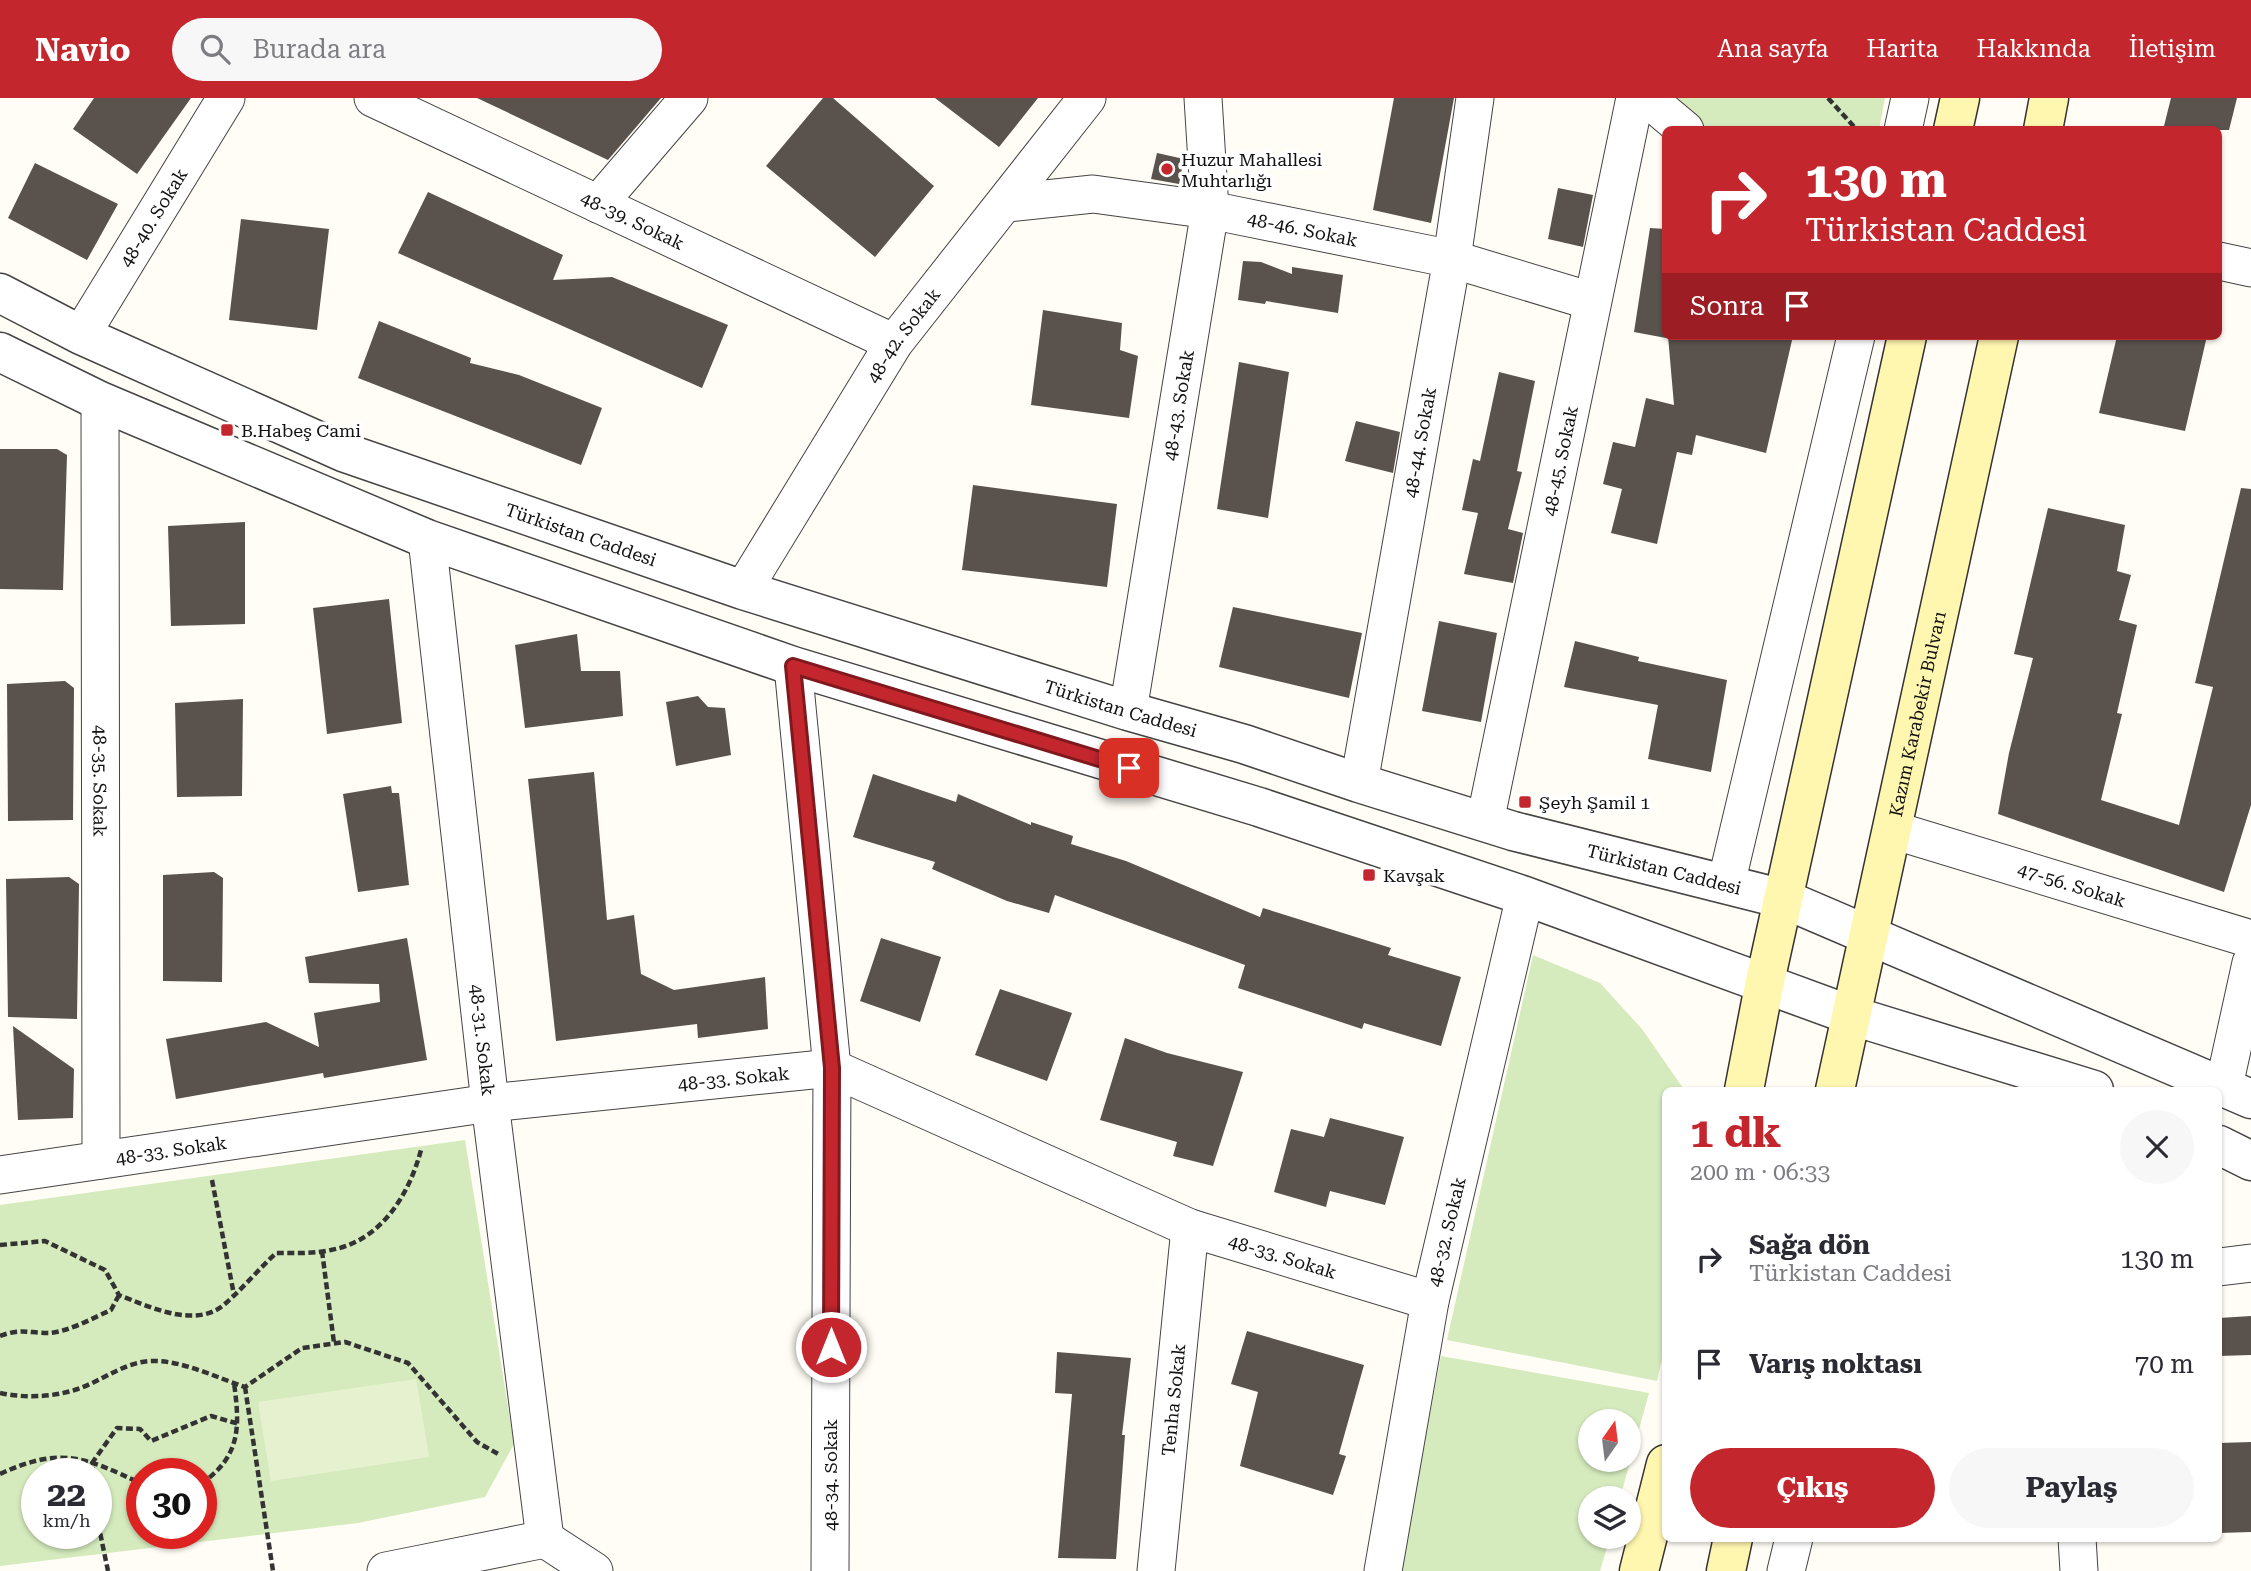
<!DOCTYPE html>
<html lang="tr">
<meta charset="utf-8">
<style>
body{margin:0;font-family:"Roboto Serif",serif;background:#f7f7f7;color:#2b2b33;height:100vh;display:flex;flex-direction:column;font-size:26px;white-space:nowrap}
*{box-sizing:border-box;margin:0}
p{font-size:23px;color:#7c7c81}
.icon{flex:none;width:38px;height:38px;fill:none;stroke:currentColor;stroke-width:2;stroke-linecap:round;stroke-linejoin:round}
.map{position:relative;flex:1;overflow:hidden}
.side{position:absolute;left:1662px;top:989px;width:560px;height:455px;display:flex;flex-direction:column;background:#fff;border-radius:10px;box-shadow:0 2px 5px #0004}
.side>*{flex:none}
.top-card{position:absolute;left:1662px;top:28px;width:560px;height:214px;border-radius:10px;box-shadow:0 2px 5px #0004;background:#c4262e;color:#fff;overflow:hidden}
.needle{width:46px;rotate:14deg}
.buttons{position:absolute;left:1578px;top:1311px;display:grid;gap:14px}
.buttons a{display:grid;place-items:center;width:63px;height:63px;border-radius:50%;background:#fff;box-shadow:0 2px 5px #0004;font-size:35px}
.speed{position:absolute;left:21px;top:1360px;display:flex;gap:14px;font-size:35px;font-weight:700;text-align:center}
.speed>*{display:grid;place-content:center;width:91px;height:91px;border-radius:50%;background:#fff;box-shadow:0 2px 5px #0004;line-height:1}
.speed small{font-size:18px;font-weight:400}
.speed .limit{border:10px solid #d22;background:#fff;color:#111}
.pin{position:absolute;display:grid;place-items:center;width:60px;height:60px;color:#fff;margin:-30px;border-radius:14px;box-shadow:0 4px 10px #0006}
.me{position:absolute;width:77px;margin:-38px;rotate:0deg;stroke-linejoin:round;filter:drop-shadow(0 0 5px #0008)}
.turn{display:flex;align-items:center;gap:24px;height:147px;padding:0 28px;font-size:32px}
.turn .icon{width:91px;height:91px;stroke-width:2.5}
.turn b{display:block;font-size:49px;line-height:60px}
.then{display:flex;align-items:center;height:66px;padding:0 28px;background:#0003;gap:14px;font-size:26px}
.round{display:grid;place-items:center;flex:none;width:74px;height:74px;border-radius:37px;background:#f7f7f7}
.overview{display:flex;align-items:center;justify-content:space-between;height:119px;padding:0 28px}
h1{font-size:42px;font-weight:700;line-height:52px;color:#c4262e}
.primary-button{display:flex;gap:14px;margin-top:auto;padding:14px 28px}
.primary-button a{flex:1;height:80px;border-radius:42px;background:#c4262e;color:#fff;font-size:28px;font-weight:700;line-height:80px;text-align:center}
.primary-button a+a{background:#f7f7f7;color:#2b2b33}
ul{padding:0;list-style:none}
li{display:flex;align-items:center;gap:21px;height:105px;padding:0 28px}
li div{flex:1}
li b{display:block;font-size:26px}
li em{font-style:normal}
header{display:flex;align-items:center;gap:42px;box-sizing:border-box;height:98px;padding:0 35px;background:#c4262e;color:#fff}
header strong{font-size:33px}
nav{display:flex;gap:38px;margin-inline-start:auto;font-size:24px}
.search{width:490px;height:63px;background:#f7f7f7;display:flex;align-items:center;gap:18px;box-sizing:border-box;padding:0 24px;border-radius:38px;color:#7c7c81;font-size:26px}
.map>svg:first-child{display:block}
.green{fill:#d5ebbd;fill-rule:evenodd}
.pitch{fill:#e6f2cf}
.building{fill:#5a524d}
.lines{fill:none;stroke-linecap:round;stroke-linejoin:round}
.minor-casing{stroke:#444;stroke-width:39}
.tertiary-casing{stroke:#444;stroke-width:41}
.secondary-casing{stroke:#333;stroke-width:41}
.path{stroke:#333;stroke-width:4.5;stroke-dasharray:7 3.5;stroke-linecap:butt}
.minor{stroke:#fff;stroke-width:37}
.tertiary{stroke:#fff;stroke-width:38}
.secondary{stroke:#fff6b0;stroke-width:38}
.route-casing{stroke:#7f191e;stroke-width:18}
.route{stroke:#c4262e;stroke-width:12}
.poi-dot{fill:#c4262e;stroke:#fff;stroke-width:2.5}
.labels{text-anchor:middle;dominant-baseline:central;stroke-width:7;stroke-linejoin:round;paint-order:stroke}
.poi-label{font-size:18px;fill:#111;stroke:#fff;text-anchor:start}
.street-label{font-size:18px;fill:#111;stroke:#fff}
</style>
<header>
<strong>Navio</strong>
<div class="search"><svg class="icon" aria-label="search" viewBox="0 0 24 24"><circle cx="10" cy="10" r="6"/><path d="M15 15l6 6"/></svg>Burada ara</div>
<nav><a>Ana sayfa</a><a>Harita</a><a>Hakkında</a><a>İletişim</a></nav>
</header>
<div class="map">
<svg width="2251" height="1473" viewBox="0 0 2251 1473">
<rect width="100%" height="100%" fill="#fffdf5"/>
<path class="green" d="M1653 0H1885L1879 32 1694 31Z
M1533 857 1600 885 1642 931 1683 990 1666 992V1243L1657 1283 1447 1242Z
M465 1042 514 1346 485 1399 358 1425 0 1468V1107ZM37 1376H96V1435H37ZM142 1376H201V1435H142Z
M1441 1258 1649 1295 1620 1400H1591V1438L1610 1439 1600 1473H1400ZM1591 1323H1629V1362H1591Z"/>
<path class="pitch" d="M416 1281 429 1359 271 1383 258 1304Z"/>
<path class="building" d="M94 0H191L137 76 73 31Z
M477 0H661L608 62Z
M823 0H833L934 88 875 159 766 68Z
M935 0H1038L999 49Z
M1394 0H1454L1431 125 1373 112Z
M2171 0H2237L2229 32H2163Z
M1157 55 1184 61 1179 86 1151 81Z
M35 65 118 106 87 162 8 120Z
M1558 90 1593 97 1583 149 1548 141Z
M428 94 563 157 553 182 612 179 728 227 702 290 398 155Z
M241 121 329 131 317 232 229 222Z
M1650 130 1666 131V240L1634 234Z
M1243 163 1261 164 1292 176V169L1343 177 1338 215 1266 203 1265 206 1238 202Z
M1043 212 1122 225 1120 252 1138 258 1129 320 1031 307Z
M379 223 471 260 470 265 519 277 602 310 581 367 358 280Z
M1668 238H1793L1766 355 1696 337 1692 357 1677 354 1657 446 1611 435 1622 391 1603 386 1613 344 1635 349 1646 300 1674 307Z
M2117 238H2207L2185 333 2099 315Z
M1239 264 1289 274 1268 420 1217 411Z
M1499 274 1535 283 1517 373 1522 374 1508 431 1523 435 1513 485 1464 476 1478 415 1462 412 1473 361 1480 363Z
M1356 323 1400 334 1393 375 1345 363Z
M0 351H57L67 357 63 492 0 491Z
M973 387 1117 406 1107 489 962 472Z
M2241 390 2251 391V707L2224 794 1998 716 2009 655 2033 560 2014 556 2048 410 2125 427 2117 473 2131 477 2119 522 2137 527 2117 615 2122 616 2101 702 2179 727 2213 589 2195 585Z
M245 424V526L171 528 168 428Z
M389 501 402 625 327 636 313 510Z
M1233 509 1362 535 1349 600 1219 569Z
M1439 523 1497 535 1481 624 1422 613Z
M577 536 581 573H620L623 618 525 630 515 547Z
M1575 543 1639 559 1638 563 1727 582 1711 674 1648 661 1658 607 1564 589Z
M65 583 74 590 73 722 8 723 7 586Z
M698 598 708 609 725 610 731 657 676 668 666 604Z
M243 601 242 698 177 699 175 605Z
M594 674 607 822 634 817 641 876 674 892 765 879 768 931 698 940 697 926 556 943 528 681Z
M873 676 956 704 958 696 1031 727V724L1073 738 1071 746 1126 763 1260 819 1263 810 1391 850 1388 857 1461 879 1441 948 1364 925 1362 931 1238 890 1245 867 1055 797 1049 815 1007 803 932 771 935 764 853 739Z
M391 688 392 695H399L409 787 358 794 343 696Z
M214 774 223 780 222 884 163 883V777Z
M69 779 79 786 77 921 8 919 6 781Z
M407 840 427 962 324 980 323 975 176 1001 166 941 266 924 319 949 314 915 380 904 379 886 309 885 305 859Z
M881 840 941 859 920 924 860 903Z
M1000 891 1072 915 1047 983 975 957Z
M13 928 74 971 73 1020 18 1022Z
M1125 940 1167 955 1243 974 1213 1068 1173 1058 1177 1044 1100 1022Z
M1330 1020 1404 1039 1385 1107 1330 1093 1326 1109 1274 1094 1291 1031 1324 1039Z
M2251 1218V1257L2219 1258V1220Z
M1247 1233 1364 1267 1339 1356 1346 1358 1333 1397 1240 1368 1258 1294 1231 1286Z
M1057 1254 1131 1260 1122 1337H1125L1116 1461 1058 1460 1072 1296 1055 1295Z
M2251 1344V1434L2219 1435V1345Z"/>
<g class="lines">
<defs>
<g id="minor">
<path id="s1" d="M373 0 894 245"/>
<path d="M1647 0 1685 32"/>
<path d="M1903 32 1910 0"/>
<path id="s2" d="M1007 105 1093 96 1210 112 1452 161 1591 203"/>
<path d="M598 106 689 0"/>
<path d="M2219 163 2251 170"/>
<path id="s3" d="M81 237 226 0"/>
<path id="s4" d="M100 303 101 1062"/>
<path id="s5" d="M427 441 490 1005 545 1441"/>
<path id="s6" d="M743 492 894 245 1087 0"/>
<path d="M793 568 832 970 830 1473"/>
<path id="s7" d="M1128 613 1210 112 1203 0"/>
<path id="s8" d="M1359 685 1452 161 1475 0"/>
<path id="s9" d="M1485 724 1635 0"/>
<path id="s10" d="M1893 732 2251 841"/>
<path d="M1726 786 1856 238"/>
<path d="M2224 988 2251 865"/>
<path id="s11" d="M0 1077 490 1005 832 970 1190 1130 1430 1203"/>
<path d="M2219 1169 2251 1165"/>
<path d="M2077 1440 2079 1473"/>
<path d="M386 1473 545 1441 594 1473"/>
<path id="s12" d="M1156 1473 1190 1130"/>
<path id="s13" d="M1383 1473 1430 1203 1525 798"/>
<path d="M1786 1473 1794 1440"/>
</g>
<g id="tertiary">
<path id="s14" d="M0 195 81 237 343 354 743 492 1128 613 1244 646 1359 685 1513 733 1784 801 2251 1001"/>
<path d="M0 254 100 303 427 441 793 568 1259 709 1525 798 1853 918 2094 992"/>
<path d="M2219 1047 2251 1063"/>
</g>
<g id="secondary">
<path d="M1953 32 1960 0"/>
<path d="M2043 32 2049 0"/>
<path d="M1744 992 1764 888 1907 238"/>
<path id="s15" d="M1835 992 1999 238"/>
<path d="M1639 1473 1666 1366"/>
<path d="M1726 1473 1733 1440"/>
</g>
</defs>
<use href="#minor" class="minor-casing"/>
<use href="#tertiary" class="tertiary-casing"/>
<use href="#secondary" class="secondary-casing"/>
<path class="path" d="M1828 0 1857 32
M212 1082 234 1197
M0 1147 45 1143 105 1172 119 1197C150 1209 197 1232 226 1205 243 1190 259 1171 276 1155 294 1155 313 1156 331 1152 381 1143 409 1097 421 1052
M322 1153 334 1245
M0 1238C21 1230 28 1235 49 1235 68 1234 93 1220 111 1212L119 1197
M245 1289 273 1473
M0 1295C28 1301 63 1299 90 1286 110 1277 128 1264 151 1263 182 1262 215 1279 245 1289L302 1250 345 1244 408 1265 477 1344 500 1357
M0 1376C60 1348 85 1359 142 1386
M93 1376 92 1365 117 1330 140 1331 151 1343 211 1318 239 1326
M201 1386C241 1358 240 1329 234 1285
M96 1415 108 1473"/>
<use href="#minor" class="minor"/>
<use href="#tertiary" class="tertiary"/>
<use href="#secondary" class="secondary"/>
</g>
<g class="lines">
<defs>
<path id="route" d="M831 1249 832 970 793 568 1129 670"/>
</defs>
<use href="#route" class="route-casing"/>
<use href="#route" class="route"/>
</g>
<g class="poi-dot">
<circle cx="1167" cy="71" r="7"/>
<rect x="220" y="325" width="14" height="14" rx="3.5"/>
<rect x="1518" y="697" width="14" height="14" rx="3.5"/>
<rect x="1362" y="770" width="14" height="14" rx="3.5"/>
</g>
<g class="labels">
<g class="poi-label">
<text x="1181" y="61">Huzur Mahallesi<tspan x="1181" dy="21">Muhtarlığı</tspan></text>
<text x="241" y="332">B.Habeş Cami</text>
<text x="1539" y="704">Şeyh Şamil 1</text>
<text x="1383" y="777">Kavşak</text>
</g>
<g class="street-label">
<text stroke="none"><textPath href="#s3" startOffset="138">48-40. Sokak</textPath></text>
<text stroke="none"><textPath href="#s1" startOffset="287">48-39. Sokak</textPath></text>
<text stroke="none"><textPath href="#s2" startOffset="299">48-46. Sokak</textPath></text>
<text stroke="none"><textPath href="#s6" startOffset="301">48-42. Sokak</textPath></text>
<text stroke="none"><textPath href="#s7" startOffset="310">48-43. Sokak</textPath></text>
<text stroke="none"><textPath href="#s8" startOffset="346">48-44. Sokak</textPath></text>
<text stroke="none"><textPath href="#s9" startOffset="369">48-45. Sokak</textPath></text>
<text stroke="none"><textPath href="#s14" startOffset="630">Türkistan Caddesi</textPath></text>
<text stroke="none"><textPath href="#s14" startOffset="1197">Türkistan Caddesi</textPath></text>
<text stroke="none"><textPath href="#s15" startOffset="385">Kazım Karabekir Bulvarı</textPath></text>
<text stroke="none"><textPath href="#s4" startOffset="380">48-35. Sokak</textPath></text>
<text stroke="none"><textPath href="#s14" startOffset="1764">Türkistan Caddesi</textPath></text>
<text stroke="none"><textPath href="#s10" startOffset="187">47-56. Sokak</textPath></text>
<text stroke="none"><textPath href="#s5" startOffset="504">48-31. Sokak</textPath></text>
<text stroke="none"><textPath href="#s11" startOffset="740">48-33. Sokak</textPath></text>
<text stroke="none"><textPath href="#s11" startOffset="173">48-33. Sokak</textPath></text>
<text stroke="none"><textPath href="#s13" startOffset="345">48-32. Sokak</textPath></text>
<text stroke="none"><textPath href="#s11" startOffset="1328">48-33. Sokak</textPath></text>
<text stroke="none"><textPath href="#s12" startOffset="172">Tenha Sokak</textPath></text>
<text transform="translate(830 1377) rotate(-90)">48-34. Sokak</text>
</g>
</g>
</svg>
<div class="buttons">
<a><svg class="needle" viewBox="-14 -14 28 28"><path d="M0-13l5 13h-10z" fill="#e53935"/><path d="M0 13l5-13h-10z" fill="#7c7c81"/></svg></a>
<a><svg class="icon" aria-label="layers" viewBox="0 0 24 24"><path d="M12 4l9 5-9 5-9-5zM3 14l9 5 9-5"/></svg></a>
</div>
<div class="speed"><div>22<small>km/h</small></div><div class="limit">30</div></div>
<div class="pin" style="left:1129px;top:670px;background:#d93025"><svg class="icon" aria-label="arrive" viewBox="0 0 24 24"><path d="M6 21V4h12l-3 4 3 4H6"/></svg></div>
<svg class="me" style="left:831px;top:1249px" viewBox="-20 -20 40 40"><circle r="17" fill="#c4262e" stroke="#fff" stroke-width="3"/><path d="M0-11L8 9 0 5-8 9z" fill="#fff"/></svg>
<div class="top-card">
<div class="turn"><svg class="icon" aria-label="right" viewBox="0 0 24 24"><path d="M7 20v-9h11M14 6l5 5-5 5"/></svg><div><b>130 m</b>Türkistan Caddesi</div></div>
<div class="then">Sonra<svg class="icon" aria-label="arrive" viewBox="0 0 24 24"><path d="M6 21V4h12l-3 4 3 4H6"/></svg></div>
</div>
<section class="side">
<div class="overview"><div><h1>1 dk</h1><p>200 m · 06:33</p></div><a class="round"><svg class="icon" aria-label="close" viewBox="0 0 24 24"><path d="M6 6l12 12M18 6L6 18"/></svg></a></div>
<ul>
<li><svg class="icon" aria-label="right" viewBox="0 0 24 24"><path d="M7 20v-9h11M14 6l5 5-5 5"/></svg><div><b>Sağa dön</b><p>Türkistan Caddesi</p></div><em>130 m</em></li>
<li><svg class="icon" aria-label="arrive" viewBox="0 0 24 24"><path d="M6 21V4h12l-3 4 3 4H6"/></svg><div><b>Varış noktası</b></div><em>70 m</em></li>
</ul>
<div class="primary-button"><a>Çıkış</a><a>Paylaş</a></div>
</section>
</div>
